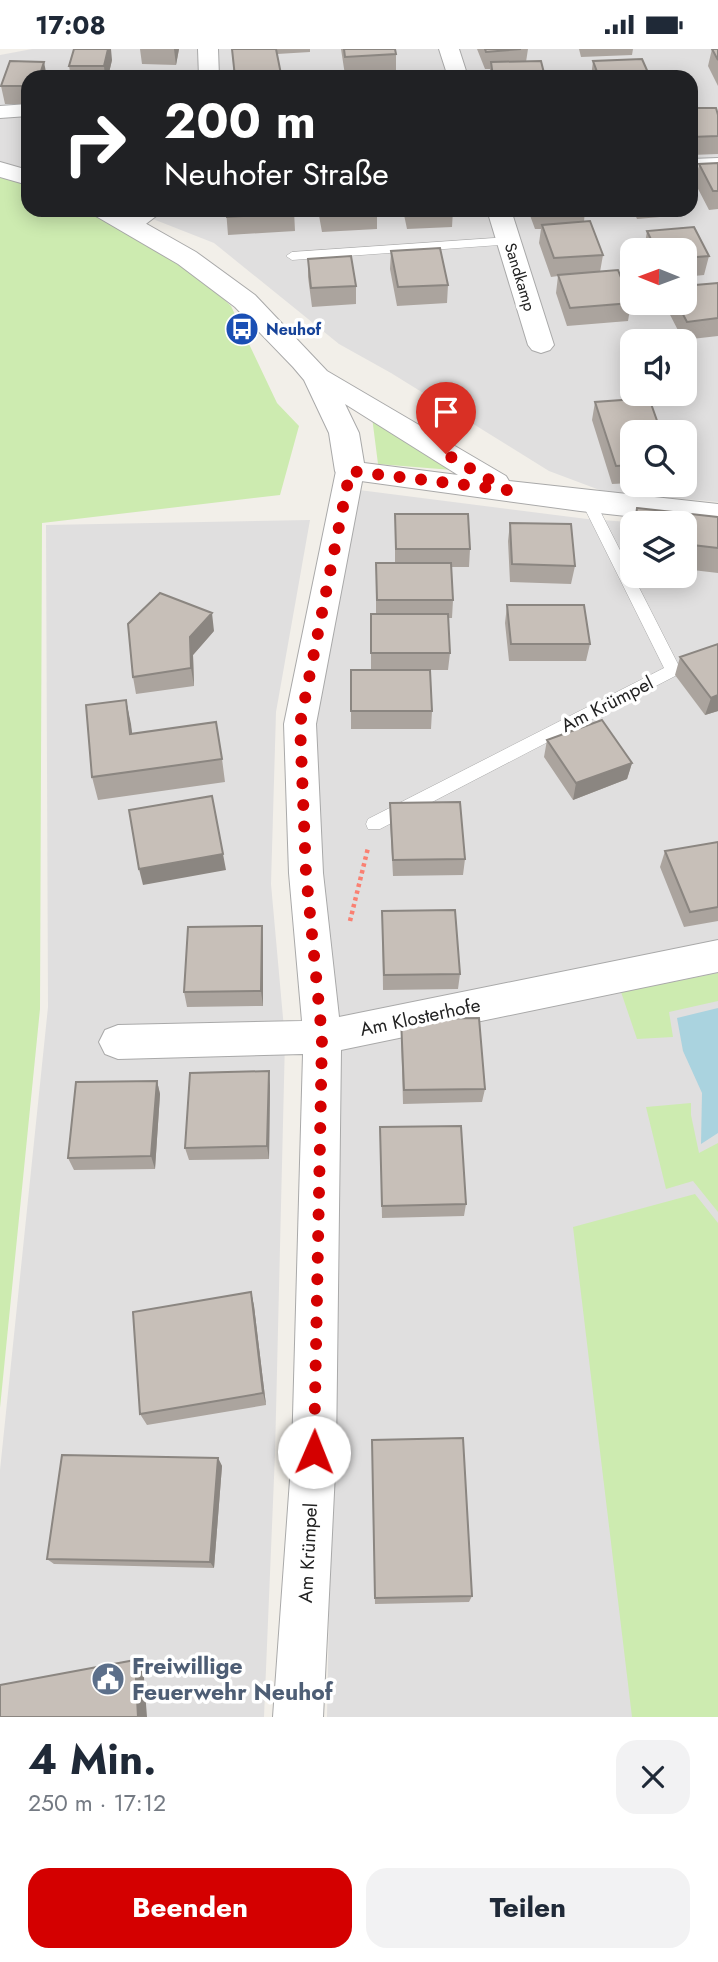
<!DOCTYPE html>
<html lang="de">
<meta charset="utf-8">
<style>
body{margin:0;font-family:Jost,sans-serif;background:#f2f2f3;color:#1f2937;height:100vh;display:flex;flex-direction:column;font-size:26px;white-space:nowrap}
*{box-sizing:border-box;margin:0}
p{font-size:23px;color:#747a83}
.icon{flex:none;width:38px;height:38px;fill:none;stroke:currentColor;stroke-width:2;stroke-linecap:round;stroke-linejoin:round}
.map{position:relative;height:1668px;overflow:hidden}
.sheet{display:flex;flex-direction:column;background:#fff;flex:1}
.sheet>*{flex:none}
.hud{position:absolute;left:21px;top:21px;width:677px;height:147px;border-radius:21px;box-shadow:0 4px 18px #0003;background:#202124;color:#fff;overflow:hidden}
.needle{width:46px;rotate:271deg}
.controls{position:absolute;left:620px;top:189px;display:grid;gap:14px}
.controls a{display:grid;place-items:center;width:77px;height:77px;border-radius:14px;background:#fff;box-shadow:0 4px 18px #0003;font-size:35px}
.pin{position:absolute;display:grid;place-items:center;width:60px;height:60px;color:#fff;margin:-72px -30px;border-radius:50% 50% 50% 0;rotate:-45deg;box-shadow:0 0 7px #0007}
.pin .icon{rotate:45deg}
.me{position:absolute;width:77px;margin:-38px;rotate:1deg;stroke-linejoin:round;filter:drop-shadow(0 0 5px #0008)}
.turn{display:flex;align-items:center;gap:24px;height:147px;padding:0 28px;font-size:32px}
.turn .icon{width:91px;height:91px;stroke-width:2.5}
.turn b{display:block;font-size:49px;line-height:60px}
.round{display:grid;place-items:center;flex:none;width:74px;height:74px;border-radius:21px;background:#f2f2f3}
.headline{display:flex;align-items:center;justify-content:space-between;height:119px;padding:0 28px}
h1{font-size:42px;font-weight:700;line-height:52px}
.cta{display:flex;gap:14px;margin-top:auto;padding:14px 28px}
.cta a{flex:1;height:80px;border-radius:21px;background:#d40000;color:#fff;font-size:28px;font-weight:700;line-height:80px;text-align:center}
.cta a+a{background:#f2f2f3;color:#1f2937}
.status{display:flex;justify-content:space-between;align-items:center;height:49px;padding:0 35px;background:#fff;direction:ltr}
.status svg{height:19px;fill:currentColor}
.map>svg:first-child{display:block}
.residential{fill:#e0dfdf;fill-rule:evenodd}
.grass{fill:#cdebb0}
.water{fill:#aad3df}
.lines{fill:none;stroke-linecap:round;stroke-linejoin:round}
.service-casing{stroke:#a9a9a9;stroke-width:1}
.minor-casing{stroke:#a9a9a9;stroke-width:2}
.tertiary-casing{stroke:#a9a9a9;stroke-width:2}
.path{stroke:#fa8072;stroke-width:4.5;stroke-dasharray:3.5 3.5;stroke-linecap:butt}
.service{fill:#fff;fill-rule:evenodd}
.minor{fill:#fff;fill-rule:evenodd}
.tertiary{fill:#fff;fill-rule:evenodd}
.wall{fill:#aba49e}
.shaded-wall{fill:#8b8681}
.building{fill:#c7bfb8;stroke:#8b8681;stroke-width:2}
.route{stroke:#d40000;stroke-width:12;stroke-dasharray:0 21.6}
.labels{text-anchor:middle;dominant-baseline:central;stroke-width:7;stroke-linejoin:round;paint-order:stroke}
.far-street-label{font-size:16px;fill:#222;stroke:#fff}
.far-transit-label{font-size:16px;font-weight:bold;fill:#164399;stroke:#fff;text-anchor:start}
.street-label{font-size:19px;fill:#222;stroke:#fff}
.near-service-label{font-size:23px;font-weight:bold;fill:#4e5e75;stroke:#fff;text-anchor:start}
</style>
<div class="status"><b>17:08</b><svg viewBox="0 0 49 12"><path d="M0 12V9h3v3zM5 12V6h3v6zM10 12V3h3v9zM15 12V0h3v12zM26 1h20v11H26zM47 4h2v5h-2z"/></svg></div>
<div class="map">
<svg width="718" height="1668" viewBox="0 0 718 1668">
<rect width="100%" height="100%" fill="#f2efe9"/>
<path class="residential" d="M32 0H718V453L605 443 549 422 391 324 339 295 214 194 130 161H691V28H28V126L0 117V6ZM632 201H684V254H632ZM632 292H684V345H632ZM632 383H684V436H632Z
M359 441 587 470 643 474H632V527H684V477L718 479V1668H327L332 1395 311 682Z
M310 471 276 663 271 835 285 991 275 1405 264 1668H0V1421L48 958 46 476Z"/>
<path class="grass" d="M0 122 28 132V161H95L183 212 231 257 277 354 299 377 280 446 42 474 40 960 0 1359Z
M372 368 452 421 378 415Z
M718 924V952L669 963 673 988 637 990 621 943Z
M691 1054V1066L699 1104 718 1094V1163L693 1132 666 1140 646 1058Z
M695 1145 718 1174V1668H632L573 1178Z"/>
<path class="water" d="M718 959V1084L701 1095 702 1044 683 1002 677 969Z"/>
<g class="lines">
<defs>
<path id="service" d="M509 188 513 189V195L292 211 286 207 292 203Z
M589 449 596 454 681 621 679 625 380 780H368L366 775 368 770 664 619 582 454Z"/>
<path id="minor" d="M198 0H218L219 28H199Z
M439 0H459L468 28H448Z
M28 55V67L0 69V57Z
M718 109V123L691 124V110Z
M137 161H164L138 181H122L118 176Z
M487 161H511L554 296 550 301 541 304 532 301 528 296Z
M350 413 360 416 364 422 316 675 323 824 339 968 718 891V923L341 1001 336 1403 323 1668H273L292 1403 303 1005 118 1010 105 1005 99 993 105 981 118 976 302 972 289 824 284 675 336 422 340 416Z"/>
<path id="tertiary" d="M0 113 28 121V136L0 128Z
M90 161H122L196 203 255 246 327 322 506 427 509 432 718 455V477L580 462 339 429 335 422 329 384 304 331 293 318 235 258 178 215 94 166ZM345 355 458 426 364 414 359 384Z"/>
</defs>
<use href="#service" class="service-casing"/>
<use href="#minor" class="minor-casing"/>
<use href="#tertiary" class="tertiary-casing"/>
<path class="path" d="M350 872 368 799"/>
<use href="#service" class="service"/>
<use href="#minor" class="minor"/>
<use href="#tertiary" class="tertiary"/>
</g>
<path class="wall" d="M140 0H179L176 16 142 15Z
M232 0H310V3L277 5 281 28H234Z
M341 0H395L396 5V23L345 26Z
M477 0H528L526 13 545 28H490V20H485Z
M579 0H633L632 6 581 8Z
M712 0H718V37L708 17Z
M112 11 108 28H71L69 17Z
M593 12 650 28H591Z
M28 28V55H5L1 37Z
M691 59 718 66V105L691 106Z
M718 114V160L709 161 695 134 699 115Z
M226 161H294L295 182 228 186Z
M318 161H377V180L322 183Z
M403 161H453L452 178 407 180Z
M528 161H585L584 173 603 206 600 223 631 254 628 272 567 277 556 244 558 227 551 228 539 194 541 180H535Z
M633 161H684L683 166 637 170Z
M647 182 709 207 704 226 684 228V201H644Z
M391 202 448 236 447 254 397 257 390 220Z
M308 210 356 237V255L312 258 308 228Z
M718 234V287L683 291 666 258V254H684Z
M595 353 632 383V434L612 435 592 371Z
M637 459 718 468V524L684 520V474H633Z
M395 465 470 500 469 518H451L453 551 452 569H448L450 604 448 621H430L432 662 431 680H351V621H371V565H376V514H395Z
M510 474 575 517 571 535 510 533 508 492Z
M632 481V514H628Z
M507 556 590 595 586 612H509L505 574Z
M214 582 193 606 194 637 136 645 133 628Z
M718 595V662L705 666 675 626 680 608Z
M126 651 132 684 222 710 225 733 98 751 92 728Z
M547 691 632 714 627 730 573 751 544 708Z
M390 754 465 810 463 826 393 827 390 771Z
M718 793V872L684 878 660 818 665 802Z
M382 862 460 925 458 940 383 941Z
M262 877 263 893V957L187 958 184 943Z
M401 970 485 1040 482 1053 403 1055 401 985Z
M157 1032 160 1045 155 1120 74 1121 68 1109Z
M270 1036 269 1110 189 1111 185 1099Z
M380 1078 466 1155 464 1167 382 1169Z
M251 1243 254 1257 266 1356 147 1376 140 1365Z
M372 1391 472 1547 469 1553 375 1555Z
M218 1409 222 1417 214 1519 54 1515 47 1510Z"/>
<path class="shaded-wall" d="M108 0H111L112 11 108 28H105L104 17Z
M174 0H179L176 16Z
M44 13 47 28H39Z
M212 564 214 582 193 606 194 637 191 619 190 588Z
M718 646V662L705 666 711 649Z
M126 651 131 675 135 708 130 685Z
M632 714 627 730 573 751 576 734Z
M223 805 226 821 143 836 139 820Z
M262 877 263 893V957L261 942Z
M269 1022 270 1036 269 1110 267 1097Z
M157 1032 160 1045 155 1120 151 1107Z
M251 1243 254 1257 266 1356 263 1344Z
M218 1409 222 1417 214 1519 210 1513Z
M135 1611 143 1616 147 1668H138Z"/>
<path class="building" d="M74 0H108L104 17H69Z
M232 0H276L281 25 235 28Z
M344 0H395L396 5 345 8Z
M485 0H521L486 3Z
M712 0H718V11Z
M642 10 650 28H599L593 12Z
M10 12 44 13 39 28H28V37H1Z
M541 12 545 28H493L491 13Z
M423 22 424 28H384L383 25Z
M691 59H716L718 66V87L691 88Z
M718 114V142H713L699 115Z
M226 161H294V164L227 168Z
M321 161H377L321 165Z
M590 172 603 206 554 209 542 176Z
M694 178 709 207 684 209V201H656L647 182Z
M440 199 448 236 398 238 391 202Z
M351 207 356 237 311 239 308 210Z
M618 221 631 254 570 259 558 226Z
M718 234V269L687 273 677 254H684V237Z
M649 349 661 383H632V416L616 417 595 353Z
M637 459 718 468V499L684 495V474H635Z
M395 465H468L470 500H396Z
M510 474 571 475 575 517 512 515Z
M376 514H451L453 551H377Z
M160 544 212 564 190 588 191 619 133 628 128 575Z
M507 556H584L590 595H511Z
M371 565H448L450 604H371Z
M718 595V646L711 649 680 608Z
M351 621H430L432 662H351Z
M126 651 130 685 216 673 222 710 92 728 86 656Z
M602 671 632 714 576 734 547 691Z
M212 747 223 805 139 820 129 761Z
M460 753 465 810 393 811 390 754Z
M718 793V858L690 863 665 802Z
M455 861 460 925 384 926 382 862Z
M262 877 261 942 184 943 188 878Z
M479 969 485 1040 404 1041 401 970Z
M269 1022 267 1097 185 1099 190 1024Z
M157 1032 151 1107 68 1109 76 1033Z
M461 1077 466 1155 382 1157 380 1078Z
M251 1243 263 1344 140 1365 133 1263Z
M463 1389 472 1547 375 1549 372 1391Z
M62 1406 218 1409 210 1513 47 1510Z
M135 1611 138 1668H0V1636Z"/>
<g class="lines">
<path class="route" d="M314 1403 322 988 306 824 300 675 350 422 507 441 446 405"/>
</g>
<defs>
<symbol id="bus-disc" viewBox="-11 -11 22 22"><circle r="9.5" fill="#1a4fb4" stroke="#fff"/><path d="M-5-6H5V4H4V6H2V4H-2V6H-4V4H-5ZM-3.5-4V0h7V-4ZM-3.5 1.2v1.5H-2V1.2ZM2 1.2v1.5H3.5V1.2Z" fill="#fff"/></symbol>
<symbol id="civic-disc" viewBox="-11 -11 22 22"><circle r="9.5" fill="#5c6f8a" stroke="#fff"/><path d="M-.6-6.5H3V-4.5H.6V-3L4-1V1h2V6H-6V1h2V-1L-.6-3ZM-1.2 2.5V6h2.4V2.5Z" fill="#fff"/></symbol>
</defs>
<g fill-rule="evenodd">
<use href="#bus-disc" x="223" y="261" width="38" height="38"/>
<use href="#civic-disc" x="89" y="1611" width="38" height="38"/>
</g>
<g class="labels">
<g class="far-street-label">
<text transform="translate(520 228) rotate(73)">Sandkamp</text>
</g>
<g class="far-transit-label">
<text x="266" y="280">Neuhof</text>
</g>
<g class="street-label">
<text transform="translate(607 655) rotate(-27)">Am Krümpel</text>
<text transform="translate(420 968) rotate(-12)">Am Klosterhofe</text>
<text transform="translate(308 1504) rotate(-87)">Am Krümpel</text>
</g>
<g class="near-service-label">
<text x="132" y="1617">Freiwillige<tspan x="132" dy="26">Feuerwehr Neuhof</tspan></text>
</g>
</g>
</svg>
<div class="controls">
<a><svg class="needle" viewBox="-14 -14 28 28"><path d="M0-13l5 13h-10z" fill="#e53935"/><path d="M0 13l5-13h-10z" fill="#747a83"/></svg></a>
<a><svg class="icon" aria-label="sound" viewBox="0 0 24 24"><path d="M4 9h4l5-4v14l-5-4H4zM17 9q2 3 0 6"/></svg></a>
<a><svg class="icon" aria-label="search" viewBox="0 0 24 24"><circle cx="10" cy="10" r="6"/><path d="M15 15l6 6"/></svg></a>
<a><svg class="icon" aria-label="layers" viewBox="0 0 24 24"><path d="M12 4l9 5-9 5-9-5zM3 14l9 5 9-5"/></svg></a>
</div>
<div class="pin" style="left:446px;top:405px;background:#d93025"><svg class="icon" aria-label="arrive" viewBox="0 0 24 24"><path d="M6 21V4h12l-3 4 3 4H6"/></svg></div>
<svg class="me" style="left:314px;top:1403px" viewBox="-20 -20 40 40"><circle r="19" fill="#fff"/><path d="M0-13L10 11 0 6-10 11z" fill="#d40000"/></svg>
<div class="hud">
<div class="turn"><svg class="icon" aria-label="right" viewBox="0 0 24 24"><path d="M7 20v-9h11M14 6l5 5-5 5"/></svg><div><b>200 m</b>Neuhofer Straße</div></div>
</div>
</div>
<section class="sheet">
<div class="headline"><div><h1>4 Min.</h1><p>250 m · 17:12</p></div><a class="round"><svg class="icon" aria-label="close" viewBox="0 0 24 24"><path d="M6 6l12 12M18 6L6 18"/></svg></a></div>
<div class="cta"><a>Beenden</a><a>Teilen</a></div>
</section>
